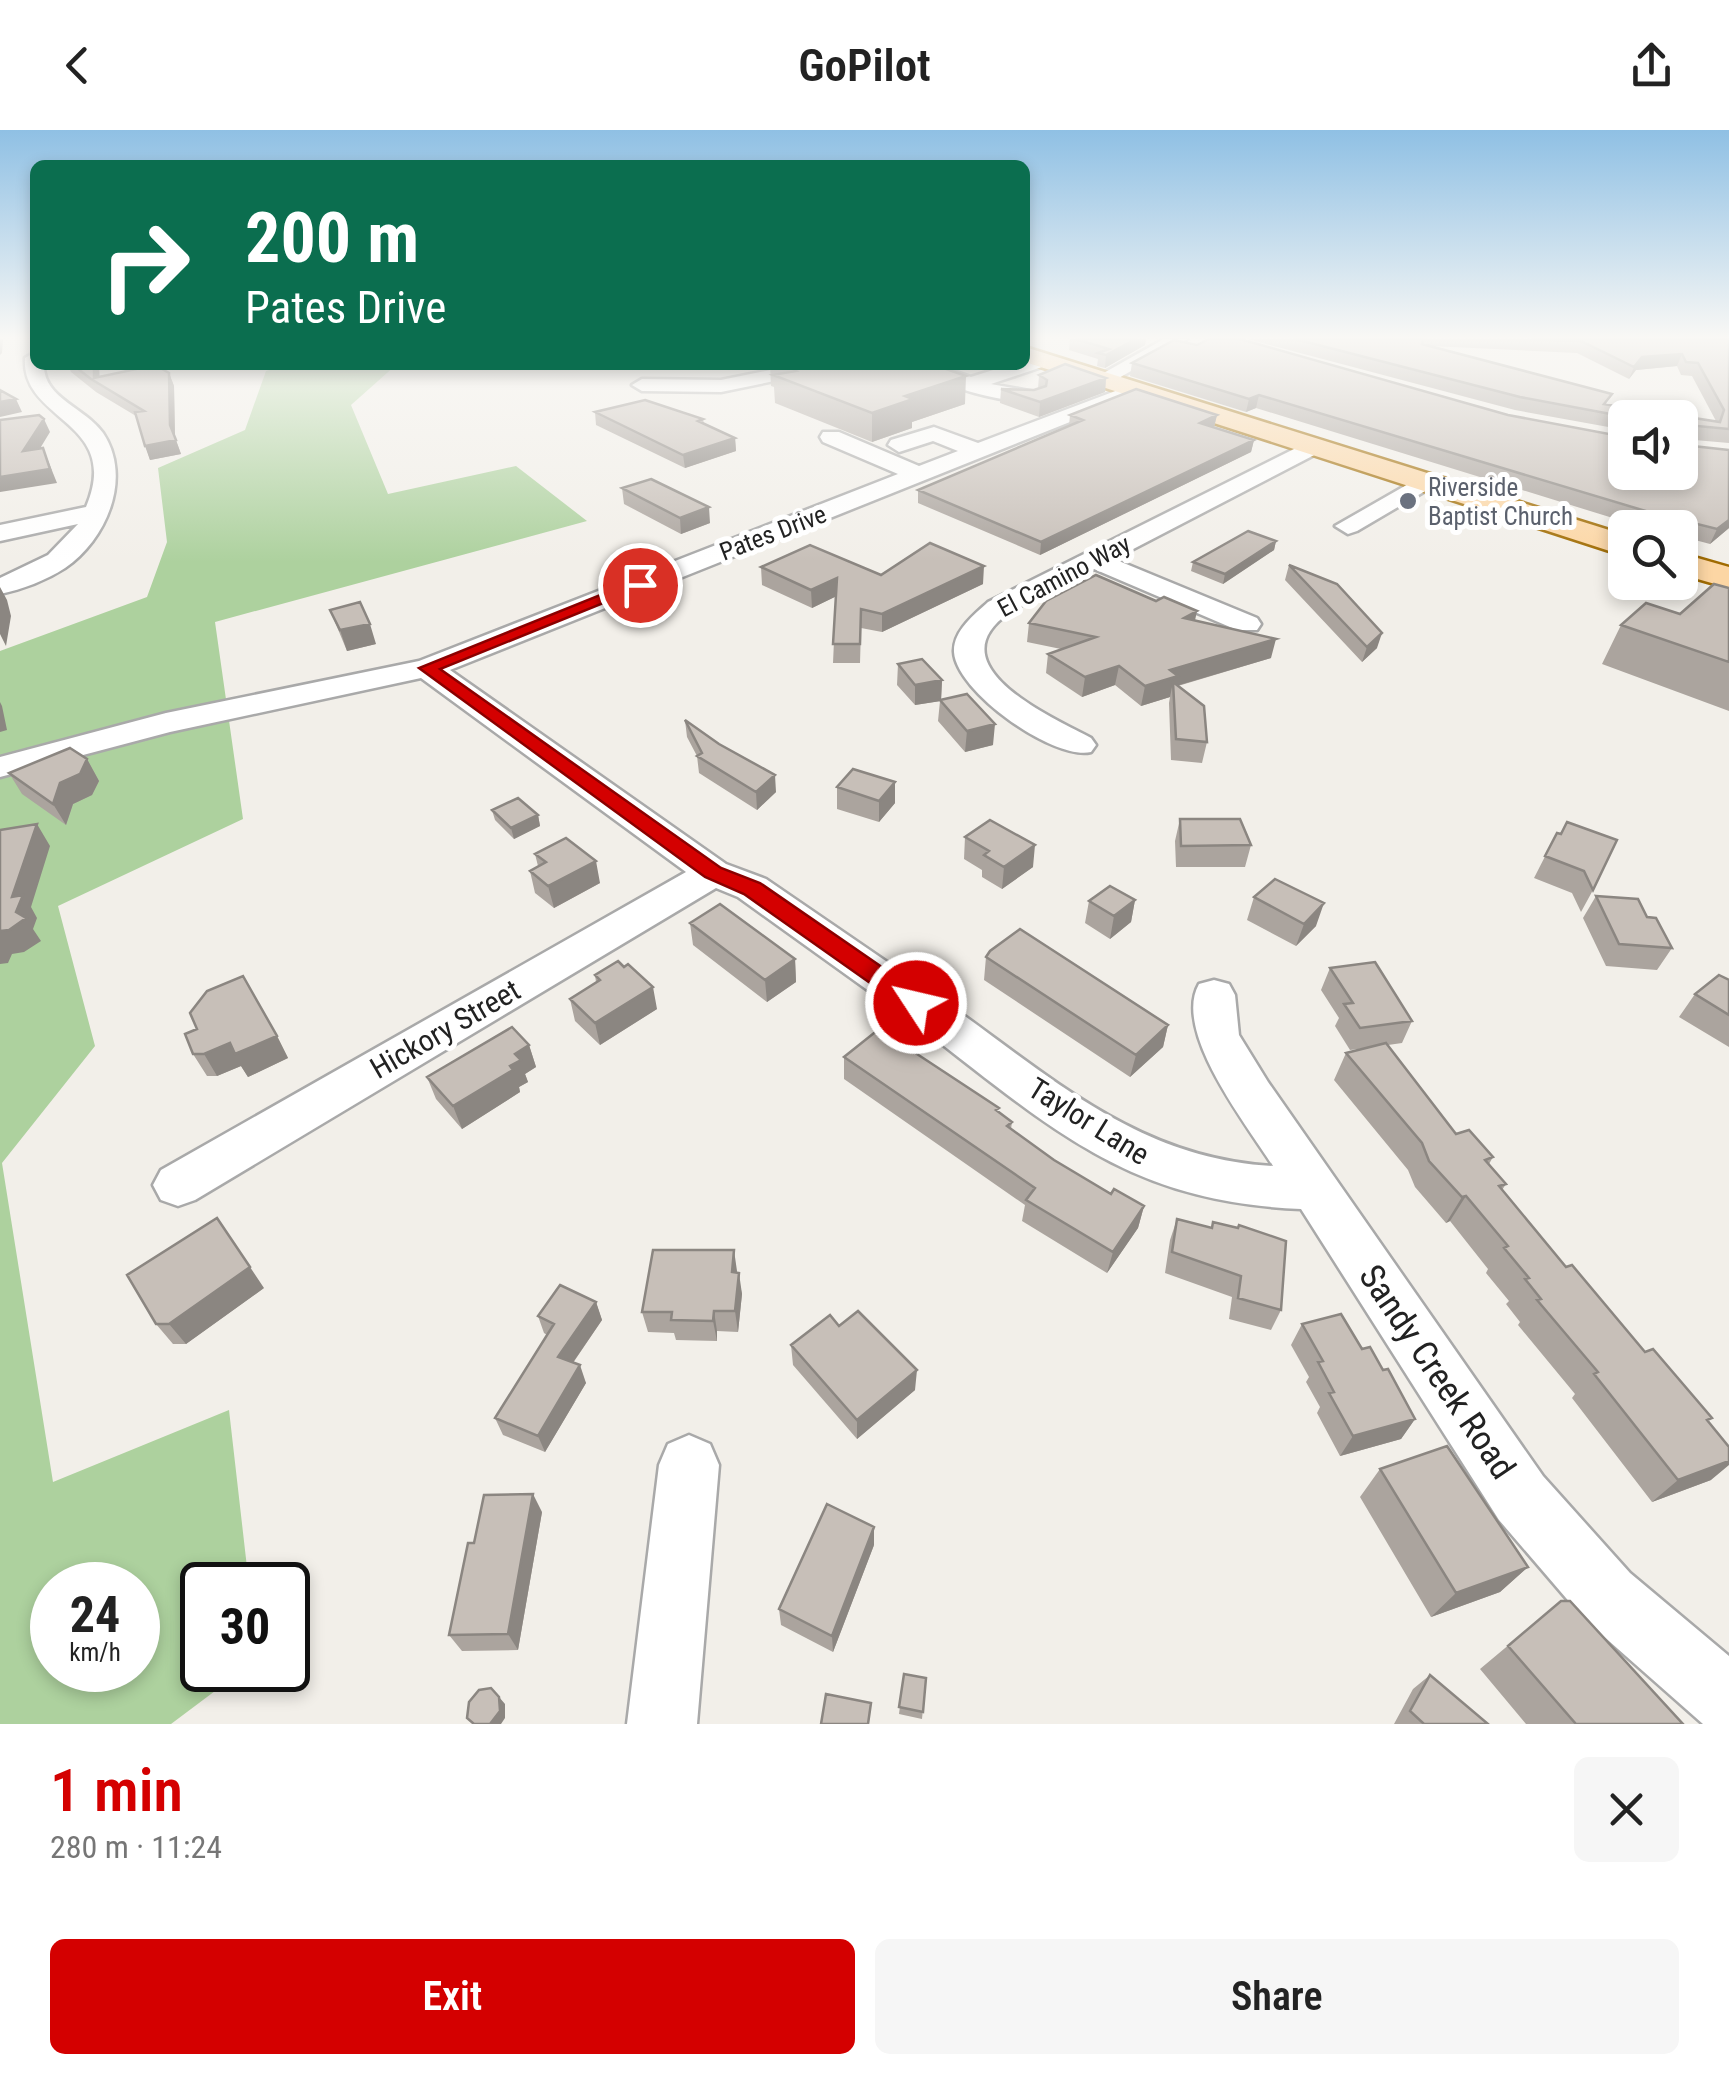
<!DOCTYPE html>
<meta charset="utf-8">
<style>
body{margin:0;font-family:"Roboto Condensed",sans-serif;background:#f6f6f6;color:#222;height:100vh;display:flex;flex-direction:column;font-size:38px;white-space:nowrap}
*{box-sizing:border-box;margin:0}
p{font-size:32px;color:#767676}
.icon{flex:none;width:55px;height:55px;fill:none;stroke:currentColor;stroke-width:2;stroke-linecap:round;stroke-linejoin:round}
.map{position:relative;height:1594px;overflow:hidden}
.panel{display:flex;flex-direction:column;background:#fff;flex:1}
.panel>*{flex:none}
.top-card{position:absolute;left:30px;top:30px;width:1000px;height:210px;border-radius:15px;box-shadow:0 5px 15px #0003;background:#0b6e4f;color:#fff;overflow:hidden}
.tools{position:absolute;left:1608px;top:270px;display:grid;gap:20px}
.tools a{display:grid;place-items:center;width:90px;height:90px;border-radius:15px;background:#fff;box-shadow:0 5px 15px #0003;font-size:50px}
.speed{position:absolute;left:30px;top:1432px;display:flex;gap:20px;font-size:50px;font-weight:700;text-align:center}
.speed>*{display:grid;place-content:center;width:130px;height:130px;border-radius:50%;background:#fff;box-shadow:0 5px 15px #0003;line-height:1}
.speed small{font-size:25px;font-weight:400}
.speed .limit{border:5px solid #111;border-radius:15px;background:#fff;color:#111}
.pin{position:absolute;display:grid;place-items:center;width:85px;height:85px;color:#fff;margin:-42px;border:5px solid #fff;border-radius:50%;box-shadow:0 2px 10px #0007}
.me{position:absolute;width:110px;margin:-55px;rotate:305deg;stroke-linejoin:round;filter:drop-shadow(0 0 8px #0008)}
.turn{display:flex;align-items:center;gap:35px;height:210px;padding:0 50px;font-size:45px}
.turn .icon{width:130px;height:130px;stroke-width:2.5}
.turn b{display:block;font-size:70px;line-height:85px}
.round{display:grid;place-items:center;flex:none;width:105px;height:105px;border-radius:15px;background:#f6f6f6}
.summary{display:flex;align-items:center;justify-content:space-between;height:170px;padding:0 50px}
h1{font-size:60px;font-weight:600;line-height:75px;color:#d40000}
.action{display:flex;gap:20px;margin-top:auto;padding:20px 50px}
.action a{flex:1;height:115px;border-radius:15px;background:#d40000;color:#fff;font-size:40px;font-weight:600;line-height:115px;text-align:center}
.action a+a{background:#f6f6f6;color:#222}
header{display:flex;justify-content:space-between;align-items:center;height:130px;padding:0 50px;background:#fff;font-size:45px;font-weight:600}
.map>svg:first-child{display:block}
.forest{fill:#add19e;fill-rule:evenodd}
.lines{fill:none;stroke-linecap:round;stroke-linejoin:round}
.minor-casing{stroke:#a9a9a9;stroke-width:5}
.major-casing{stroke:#a06b00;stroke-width:5}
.minor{fill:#fff;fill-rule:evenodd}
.major{fill:#fcd6a4;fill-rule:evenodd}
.wall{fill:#aba49e;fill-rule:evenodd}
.shaded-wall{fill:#8b8681}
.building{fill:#c7bfb8;stroke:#8b8681;stroke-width:2.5}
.route{fill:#d40000;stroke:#8a0000;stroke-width:2.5}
.worship-dot{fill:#6b7280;stroke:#fff;stroke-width:4}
.labels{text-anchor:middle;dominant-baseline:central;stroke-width:10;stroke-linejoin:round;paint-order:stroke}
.far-worship-label{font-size:25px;fill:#5b616d;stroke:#fff;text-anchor:start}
.far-street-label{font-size:25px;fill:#222;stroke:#fff}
.street-label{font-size:30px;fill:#222;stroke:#fff}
.near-street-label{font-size:35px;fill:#222;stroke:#fff}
</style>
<header><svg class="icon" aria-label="back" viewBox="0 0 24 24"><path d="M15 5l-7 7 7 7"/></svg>GoPilot<svg class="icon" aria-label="share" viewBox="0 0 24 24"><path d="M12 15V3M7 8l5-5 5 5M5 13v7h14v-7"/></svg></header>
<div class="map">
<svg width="1729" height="1594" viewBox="0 0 1729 1594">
<rect width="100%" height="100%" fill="#f2efe9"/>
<path class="forest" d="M286 235H396L351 275 388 364 516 336 587 391 215 492 243 689 58 776 95 916 2 1033 53 1352 229 1280 249 1455H202V1540H243L171 1594H0V521L147 467 167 412 158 338 245 300 266 241ZM52 1455H138V1540H52Z"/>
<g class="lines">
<defs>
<path id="minor" d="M1164 209H1187L1110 253H1096L1093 249Z
M35 222V235H44C43 268 86 278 103 303 133 348 106 410 65 438 45 451 23 459 0 464V448L48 425 78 394 0 411V395L86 377C123 290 21 292 25 228Z
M1044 224 1051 226V234L991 254 1040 263 1043 267C1025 283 925 251 907 235H936L971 247 1009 235H1025V230Z
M795 235H833L823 241 721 262 642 261 632 255 642 249 721 250Z
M1118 260 1125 262V270L450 540 726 734 766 749 931 862 936 875 955 879C1057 952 1142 1029 1273 1036 1247 995 1172 901 1199 854L1214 850 1229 854 1235 865 1239 905 1268 952 1543 1346 1630 1443 1729 1526V1594H1703L1584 1489 1499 1390 1301 1079C1130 1072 1053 1000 925 901L920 887 901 884 738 767 716 758 195 1070 178 1076 161 1070 153 1055 161 1040 686 742 421 548 170 602 0 647V627L166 583 419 531 898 344 823 312 820 307 823 302H839L919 336 958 321 933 311 899 322 888 315 891 310 934 297 978 313Z
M1312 310 1323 317 1320 322 1114 429 1257 488 1261 494 1257 500H1237L1094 439C1066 454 1035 466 1009 483 934 535 1051 587 1091 608L1096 615 1091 622C1055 631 956 562 954 522 953 501 974 485 988 472Z
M1424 345 1436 352 1432 357 1357 401 1348 404 1335 396Z
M689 1305 710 1314 719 1335 697 1594H627L659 1335 668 1314Z"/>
<path id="major" d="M1025 217 1625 405V426L1025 232Z
M1680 423 1729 437V458L1680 444Z"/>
</defs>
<use href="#minor" class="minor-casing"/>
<use href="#major" class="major-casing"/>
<use href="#minor" class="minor"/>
<use href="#major" class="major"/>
</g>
<path class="wall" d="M1070 209H1146L1145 215 1105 238 1097 236 1098 229 1069 220Z
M1247 209H1729V313L1683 309 1684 315 1729 320V398L1710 414 1680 406V398L1642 397 1256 278 1246 282 1130 246 1132 233 1508 285 1625 342 1680 288H1625V300L1515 280ZM1430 216 1577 223 1629 249 1636 240 1677 236 1681 245 1692 246 1716 291 1608 274Z
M68 235H99V247L169 243 174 256 175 308 181 324 150 330 136 286 96 262 71 242Z
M770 235H935L965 274 912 292V298L872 312 775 273 774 257 771 256Z
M1039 245 1106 248 1105 262 1039 287 1000 273 1001 259H1038Z
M595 282 703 289 704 294 735 308 736 321 685 338 596 295Z
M1070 285H1217L1214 297 1254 310 1251 322 1040 425 918 373V360L1069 296Z
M622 358 710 393 681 404 624 374Z
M1276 411 1274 420 1223 454 1191 441 1193 432Z
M1289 435 1377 518 1362 532 1285 450Z
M761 437 881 445 983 454 882 502 861 498 860 533H833L836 466 812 478 762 455Z
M1729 458V581L1602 534 1621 495 1680 484Z
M330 480 376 514 347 521Z
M1195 490 1271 528 1178 556 1207 612 1202 633 1171 630 1169 573 1170 567 1141 576 1115 555 1082 567 1046 543 1048 524 1061 519 1027 512 1029 493Z
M898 534 942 550 941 570 993 615 965 622 938 591 940 571 915 575 897 555Z
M685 590 776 662 757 680 699 643 697 626 687 607Z
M87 629 99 651 92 665 73 674 66 695 22 664 9 643Z
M895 652V673L879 692 837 679V657Z
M492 680 538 685 540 696 514 709 495 690Z
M1180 689 1251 715 1245 737H1176L1175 711Z
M1567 692 1593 760 1581 782 1572 763 1534 748 1557 703 1561 704Z
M965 707 1033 737 1002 759 982 747V740L964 729Z
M535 724 600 753 554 778 535 763 530 741 538 736Z
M1596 766 1647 787 1672 818 1657 840 1606 836 1583 788Z
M1254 767 1316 796 1296 816 1247 790Z
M1135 770 1131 792 1110 809 1085 793 1089 771Z
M690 793 795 829 796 852 767 872 693 815Z
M986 827 1168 895 1163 917 1130 947 984 850Z
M1330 838 1412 891 1402 913 1388 915 1456 1004 1493 1027 1489 1034 1506 1054 1502 1060 1566 1137 1708 1292 1711 1350 1652 1372 1572 1268 1575 1264 1518 1195 1520 1192 1506 1174 1509 1171 1486 1143 1488 1139 1450 1091 1446 1093 1415 1057 1408 1040 1334 950 1346 923 1366 918 1350 920 1335 896 1339 888 1321 860Z
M595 845 657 879 600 915 575 891 570 869 596 852Z
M1729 850V917L1679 887 1695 864Z
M277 906 288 928 248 947 241 936 217 946H207L193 924Z
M529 915 536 937 525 944 528 952 519 957 520 962 462 999 436 969 427 947Z
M844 927 998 982 1012 992 1011 999 1054 1030 1111 1064 1144 1076 1138 1098 1107 1143 1022 1091 1025 1075 844 949Z
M1177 1089 1211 1098 1213 1092 1281 1180 1271 1200 1229 1189 1232 1167 1165 1143 1170 1110Z
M737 1143 742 1164 738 1202 717 1201V1211L676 1210 674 1203 648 1202 642 1182Z
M264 1158 186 1214H173L156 1194Z
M596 1172 602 1190 573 1233 586 1253 545 1322 503 1305 495 1288 547 1205 544 1203 538 1186Z
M1302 1194 1362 1219 1383 1240 1415 1289 1401 1309 1340 1326 1317 1283 1320 1277 1306 1252 1309 1247 1291 1215Z
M839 1196 915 1260 857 1309 793 1235 791 1215Z
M1380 1339 1528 1437 1500 1462 1431 1487 1360 1367Z
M542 1382 518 1520 462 1521 449 1505 474 1413Z
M874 1415 833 1522 781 1495 779 1479Z
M1561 1471 1683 1594H1526L1480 1539Z
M904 1544 926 1548 922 1589 899 1584Z
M1430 1545 1488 1594H1394L1413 1559Z"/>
<path class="shaded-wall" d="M0 209H3L2 223 0 225Z
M1136 209H1146L1145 215 1105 238 1106 225Z
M1682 224 1677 236 1636 240 1629 249 1634 237 1642 227Z
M94 235H99L100 255 94 248Z
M169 243 174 256 175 309 170 295Z
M966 246 965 274 912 292V298L872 312V283L905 266Z
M1106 248 1105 262 1039 287 1040 272Z
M1259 265 1256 278 1246 282 1249 269Z
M16 269 22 282 0 287V272Z
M1217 285 1214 297 1200 293Z
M44 289 50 302 30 335 23 321Z
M735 308 736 321 685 338 683 325Z
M176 310 181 324 150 330 145 316Z
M1254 310 1251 322 1040 425 1041 412Z
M43 318 57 353 0 362V347Z
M709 377 710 393 681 404 680 388Z
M1729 390V398L1710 414 1717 399Z
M1276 411 1274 420 1223 454 1225 444Z
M984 436 983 454 882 502V484Z
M837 448V466L812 478 811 460Z
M0 457 7 470 11 486 6 516 0 504Z
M1197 481 1193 500 1184 488Z
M370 494 376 514 347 521 340 500Z
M1382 503 1377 518 1362 532 1367 517Z
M1276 509 1271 528 1176 556 1173 552 1170 567 1141 576 1145 556 1170 540Z
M1119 536 1115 555 1082 567 1085 547Z
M942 550 941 571 915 575V555Z
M0 572 2 576 7 600 0 602Z
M995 594 993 615 965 622 967 601Z
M87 629 99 651 92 665 73 674 66 695 53 674 60 653Z
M775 645 776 662 757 680 756 662Z
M895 652V673L879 692V671Z
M538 685 540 696 514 709 511 698Z
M37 694 50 716 31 777 37 788 33 799 41 811 24 822 12 824 8 833 0 834V801L16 782 12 767Z
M1035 715 1033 737 1002 759 1004 737Z
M596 731 600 753 554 778 548 756Z
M1135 770 1131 792 1110 809 1114 786Z
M1324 773 1316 796 1296 816 1304 794Z
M795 829 796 852 767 872 765 850Z
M653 857 657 879 600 915 595 893Z
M1168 895 1163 917 1130 947 1136 925Z
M277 906 288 928 248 947 241 936 217 946 204 924 230 913Z
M529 915 536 937 525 944 528 952 519 957 520 962 462 999 453 976 515 924Z
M1466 1066 1450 1091 1446 1093 1462 1067Z
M1144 1076 1138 1098 1107 1143 1113 1122Z
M734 1120 737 1141 735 1163 732 1142Z
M250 1137 264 1158 186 1214 169 1194Z
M739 1143 742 1164 738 1202 735 1181Z
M596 1172 602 1190 565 1244 558 1227Z
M714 1181 717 1201V1211L713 1191Z
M580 1235 586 1253 545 1322 538 1306Z
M917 1240 915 1260 857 1309V1290Z
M1415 1289 1401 1309 1340 1326 1353 1306Z
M1729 1331V1335L1711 1350 1652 1372 1678 1350Z
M533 1364 542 1382 518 1520 508 1504Z
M874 1397V1415L833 1522 832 1506Z
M1528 1437 1500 1462 1431 1487 1456 1463Z
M499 1567 505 1574V1588L501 1594H490Z"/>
<path class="building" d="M1076 209H1136L1106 225 1098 223 1109 219Z
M1209 209H1240L1508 285 1625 307V342H1680V288H1632L1520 267 1295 209H1423L1422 214 1612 264 1604 274 1720 292 1724 280 1698 233 1686 232 1682 224 1642 227 1634 237 1581 211 1533 209H1729V299L1687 295 1683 298 1684 315 1729 320V390L1717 399 1649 382 1259 265 1249 269 1132 233 1174 210 1197 215Z
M1065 234 1106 248 1040 272 1001 259 1034 260 1046 256 1047 250 1039 245Z
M73 235H94V248L155 235 169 243 170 295 176 310 145 316 135 282 144 281 91 249Z
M784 235H935L966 246 905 266 913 269 872 283 773 245 796 241Z
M1136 259 1217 285 1200 293 1254 310 1041 412 918 360 1083 290 1070 285Z
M0 260 16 269 0 272Z
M645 270 703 289 698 291 735 308 683 325 595 282Z
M39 285 44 289 23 321 43 318 50 339 0 347V290Z
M651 349 709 377 680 388 622 358Z
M1248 401 1276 411 1225 444 1193 432Z
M930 413 984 436 882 484 861 479 860 514H833L837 448 811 460 761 437 810 415 881 445Z
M1289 435 1337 454 1382 503 1367 517Z
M1096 445 1156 471 1164 467 1197 481 1184 488 1276 509 1170 540 1178 546 1145 556 1119 536 1085 547 1048 524 1096 507 1029 493 1046 471Z
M1714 454 1729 458V532L1621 495 1646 473 1680 484Z
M360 472 370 494 340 500 330 480Z
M922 529 942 550 915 555 898 534Z
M1173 552 1204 576 1207 612 1176 609Z
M967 564 995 594 967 601 940 570Z
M685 590 719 614 775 645 756 662 697 626 702 623Z
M70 618 87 629 80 644 60 653 53 674 9 643Z
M853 639 895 652 879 671 837 657Z
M518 668 538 685 511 698 492 680Z
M1180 689H1240L1251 715 1181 716Z
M990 690 1035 715 1004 737 984 725 989 721 965 707Z
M1567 692 1617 710 1593 760 1584 741 1545 726 1557 703 1561 704Z
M37 694 12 767 23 765 16 782 26 788 9 800 0 801V700Z
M566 708 596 731 548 756 530 741 546 732 535 724Z
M1275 749 1324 773 1304 794 1254 767Z
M1110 756 1135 770 1114 786 1089 771Z
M1596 766 1638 769 1647 787 1656 788 1672 818 1619 814Z
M720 774 795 829 765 850 690 793Z
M1020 799 1168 895 1136 925 986 827 990 821Z
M618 831 624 837 628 834 653 857 595 893 570 869 600 850 595 845Z
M1375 832 1412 891 1360 898 1344 874 1353 873 1330 838Z
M1719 845 1729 850V885L1695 864Z
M243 846 277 906 235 924 230 913 204 924H193L185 904 197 899 190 883 207 861Z
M512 897 529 915 515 924 521 930 510 936 513 940 453 976 427 947Z
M879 899 999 978 996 980 1012 992 1007 996 1054 1030 1111 1064 1114 1059 1144 1076 1113 1122 1026 1070 1035 1058 844 927Z
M1386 913 1456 1004 1469 1000 1493 1027 1485 1030 1506 1054 1499 1056 1566 1137 1572 1135 1645 1222 1653 1219 1712 1288 1707 1290 1729 1317V1331L1678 1350 1594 1244 1598 1242 1537 1170 1541 1169 1525 1149 1529 1148 1504 1118 1508 1116 1466 1066 1462 1067 1429 1031 1422 1013 1346 923Z
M217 1088 250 1137 169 1194H156L127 1145Z
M1177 1089 1212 1098 1213 1092 1238 1098 1239 1095 1286 1111 1281 1180 1238 1168 1241 1146 1172 1122Z
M653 1120H734L732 1142 739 1143 735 1181H714L713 1191 671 1190 672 1182H642Z
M560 1155 596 1172 558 1227 580 1235 538 1306 495 1288 554 1194 538 1186Z
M858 1181 917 1240 857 1290 791 1215 830 1185 839 1196Z
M1341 1184 1362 1219 1370 1217 1383 1240 1388 1239 1415 1289 1353 1306 1329 1263 1334 1262 1318 1232 1323 1231 1302 1194Z
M1447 1316 1528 1437 1456 1463 1380 1339Z
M533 1364 508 1504 449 1505 468 1413H474L484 1365Z
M827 1374 874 1397 832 1506 779 1479Z
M1561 1471H1570L1683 1594H1576L1508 1516Z
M904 1544 926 1548 923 1582 899 1577Z
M1430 1545 1488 1594H1424L1410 1581Z
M491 1558 499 1567 500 1581 490 1594H474L467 1588 469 1572 479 1560Z
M826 1564 871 1573 868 1594H821Z"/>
<linearGradient id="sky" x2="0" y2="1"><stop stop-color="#8fc0e4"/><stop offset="0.48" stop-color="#f9f8f5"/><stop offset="1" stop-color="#f9f8f5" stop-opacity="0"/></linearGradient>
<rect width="1729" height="432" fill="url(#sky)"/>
<path class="route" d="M635 451 648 455 440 539 721 738 760 753 924 866 928 873 924 879H907L744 764 705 747 419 538Z"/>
<circle class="worship-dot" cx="1408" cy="371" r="10"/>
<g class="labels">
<g class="far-worship-label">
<text x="1428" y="357">Riverside<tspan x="1428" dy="29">Baptist Church</tspan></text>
</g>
<g class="far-street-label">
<text transform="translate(773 403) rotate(-21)">Pates Drive</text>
<text transform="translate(1064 446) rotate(-28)">El Camino Way</text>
</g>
<g class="street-label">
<text transform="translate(445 899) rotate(-30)">Hickory Street</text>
<text transform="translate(1089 991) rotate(32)">Taylor Lane</text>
</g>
<g class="near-street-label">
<text transform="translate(1437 1242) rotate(56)">Sandy Creek Road</text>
</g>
</g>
</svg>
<div class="tools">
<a><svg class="icon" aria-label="sound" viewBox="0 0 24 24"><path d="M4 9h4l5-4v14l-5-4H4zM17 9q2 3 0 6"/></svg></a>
<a><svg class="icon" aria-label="search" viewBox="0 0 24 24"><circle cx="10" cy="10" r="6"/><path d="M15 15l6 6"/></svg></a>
</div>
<div class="speed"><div>24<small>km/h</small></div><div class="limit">30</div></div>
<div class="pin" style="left:640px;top:455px;background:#d93025"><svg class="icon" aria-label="arrive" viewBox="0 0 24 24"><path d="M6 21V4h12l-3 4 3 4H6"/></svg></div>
<svg class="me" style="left:916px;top:873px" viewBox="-20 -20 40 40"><circle r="17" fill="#d40000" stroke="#fff" stroke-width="3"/><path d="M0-11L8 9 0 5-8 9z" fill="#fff"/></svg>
<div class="top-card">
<div class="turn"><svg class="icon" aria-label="right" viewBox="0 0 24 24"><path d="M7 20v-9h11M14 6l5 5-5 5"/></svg><div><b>200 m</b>Pates Drive</div></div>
</div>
</div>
<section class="panel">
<div class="summary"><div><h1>1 min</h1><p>280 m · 11:24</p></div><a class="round"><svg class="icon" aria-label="close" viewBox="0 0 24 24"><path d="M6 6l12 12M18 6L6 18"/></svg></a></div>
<div class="action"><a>Exit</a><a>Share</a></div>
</section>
